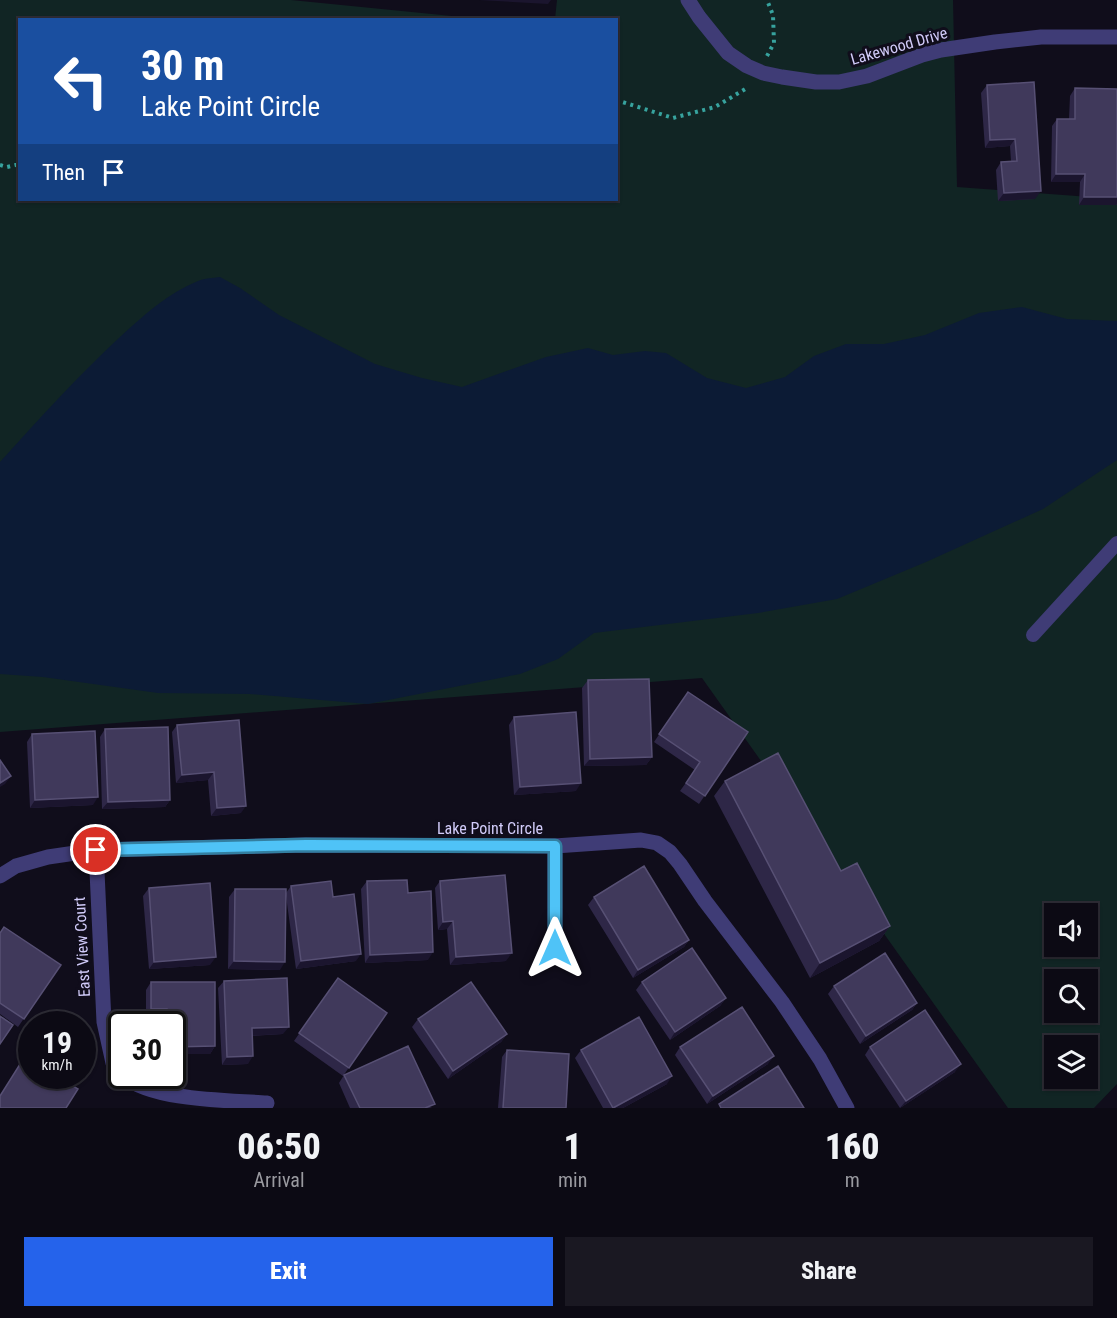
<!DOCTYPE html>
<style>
body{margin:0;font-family:"Roboto Condensed",sans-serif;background:#1a1822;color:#f1f3f6;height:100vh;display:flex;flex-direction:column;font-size:22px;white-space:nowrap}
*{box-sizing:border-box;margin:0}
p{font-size:20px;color:#9a9aa0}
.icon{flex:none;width:33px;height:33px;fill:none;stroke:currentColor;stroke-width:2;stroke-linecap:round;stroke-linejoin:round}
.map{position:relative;height:1108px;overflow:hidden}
.details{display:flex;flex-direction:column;background:#0c0a14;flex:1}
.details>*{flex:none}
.hud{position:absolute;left:18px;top:18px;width:600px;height:183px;border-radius:0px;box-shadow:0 2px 4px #0004,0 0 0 2px #2c2b34;background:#1a4fa0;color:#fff;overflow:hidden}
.buttons{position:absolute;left:1044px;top:903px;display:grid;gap:12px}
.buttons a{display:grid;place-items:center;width:54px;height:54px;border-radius:0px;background:#0c0a14;box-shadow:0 2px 4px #0004,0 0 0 2px #2c2b34;font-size:30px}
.speed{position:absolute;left:18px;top:1011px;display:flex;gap:12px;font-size:30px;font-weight:700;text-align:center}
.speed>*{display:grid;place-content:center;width:78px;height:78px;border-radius:50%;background:#0c0a14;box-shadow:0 2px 4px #0004,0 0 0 2px #2c2b34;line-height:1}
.speed small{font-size:15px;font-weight:400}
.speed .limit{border:3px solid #111;border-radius:9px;background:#fff;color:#111}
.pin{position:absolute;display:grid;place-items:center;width:51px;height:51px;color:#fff;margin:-26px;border:3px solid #fff;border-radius:50%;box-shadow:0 2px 6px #0007}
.me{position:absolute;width:66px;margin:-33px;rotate:0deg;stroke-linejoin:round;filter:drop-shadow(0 0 4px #0008)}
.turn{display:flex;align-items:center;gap:21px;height:126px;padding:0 24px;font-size:27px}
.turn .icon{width:78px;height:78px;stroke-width:2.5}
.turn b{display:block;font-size:42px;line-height:51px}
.then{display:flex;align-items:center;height:57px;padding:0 24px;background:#0003;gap:12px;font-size:22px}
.eta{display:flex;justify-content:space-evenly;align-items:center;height:102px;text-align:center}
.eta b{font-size:36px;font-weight:800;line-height:42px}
.cta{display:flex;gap:12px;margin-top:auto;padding:12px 24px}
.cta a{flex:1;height:69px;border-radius:0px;background:#2563eb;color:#fff;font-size:24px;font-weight:800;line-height:69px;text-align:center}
.cta a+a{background:#1a1822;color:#f1f3f6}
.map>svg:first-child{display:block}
.green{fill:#112524;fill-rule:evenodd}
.water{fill:#0c1b35}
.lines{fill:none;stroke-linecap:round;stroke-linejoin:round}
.path{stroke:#37a39e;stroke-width:4;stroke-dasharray:3 4.5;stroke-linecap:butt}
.service{stroke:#3f3c76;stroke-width:14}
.minor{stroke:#3f3c76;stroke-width:15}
.wall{fill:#2e2747}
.shaded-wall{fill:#1b152e}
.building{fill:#40395b;stroke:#575074;stroke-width:1.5}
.route-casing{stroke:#337fa1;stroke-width:15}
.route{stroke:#4fc3f7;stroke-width:10}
.labels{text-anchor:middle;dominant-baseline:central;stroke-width:6;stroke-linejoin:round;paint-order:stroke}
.street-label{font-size:16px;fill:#d2ccfa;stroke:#100d1b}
</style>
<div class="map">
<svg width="1117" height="1108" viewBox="0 0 1117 1108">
<rect width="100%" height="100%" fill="#100d1b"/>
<path class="green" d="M0 0H291L482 19 20 20V200H616V20L555 19 557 0H953L957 187 1117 199V1084L1094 1108H1008L702 678 0 732ZM1054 914H1088V946H1054ZM1054 980H1088V1012H1054ZM1054 1046H1088V1078H1054Z"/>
<path class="water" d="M220 277 240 288 279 315 375 364 422 378 462 387 546 357 588 348 613 355 645 351 666 353 707 378 746 388 785 377 814 356 846 344H884L925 335 979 313 1022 307 1067 319 1117 321V460L1043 509 926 562 837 599 758 613 594 633 558 659 520 674 368 704 250 694 158 693 43 677 0 674V462C39 419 78 376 120 337 144 315 168 293 198 281 205 278 213 278 220 277Z"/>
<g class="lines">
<path class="path" d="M767 56 774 43 773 15 767 0
M616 100 673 118 715 107 747 88
M0 165 7 167 20 164"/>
<path class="service" d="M1033 635 1117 543"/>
<path class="minor" d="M688 0 699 17 728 53 747 66 763 73 782 77 816 82H839L867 76 922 55 941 50 995 42 1041 37H1117
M555 846V948
M96 850 104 1022 113 1063 122 1075
M0 876 16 866 48 857 96 850 305 845 555 846 641 840 657 843 670 852 680 864 705 901 782 1002 820 1059 847 1108
M123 1076C155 1101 226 1100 267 1103"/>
</g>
<path class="wall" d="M1034 82 1035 199 998 201 996 170 1001 162 1011 161 1010 146 985 148 981 93 987 85Z
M1075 88 1117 89V204L1116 205H1079L1080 182H1051L1052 126 1057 119H1069L1070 96Z
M588 680 652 757 646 765 584 766 582 688Z
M688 692 748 732 699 804 680 791 695 770 654 742Z
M514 717 576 791 514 795 509 725Z
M239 720 241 813 211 816 208 780 176 783 172 732 177 725Z
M105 729 170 800 165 807 102 809 100 737Z
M32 734 93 805 30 808 27 742Z
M725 781 841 871 890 926 879 941 810 978 714 796Z
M367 881 408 893 428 960 365 963 361 889Z
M440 881 506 961 450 965 447 929 438 930 435 888Z
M291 886 333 897 356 961 296 969 286 896 280 970 228 969 229 897 235 889 286 893Z
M149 888 210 965 149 969 143 896Z
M594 897 689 940 684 947 633 978 588 905Z
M0 933 61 965 18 1027 0 1014Z
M338 978 387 1013 343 1076 294 1041Z
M224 981 283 1034 252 1036 248 1064 222 1065 218 988Z
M151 982 215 1046 210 1054H172V1024H150L151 1023H162V1017H146V990Z
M642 982 726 998 720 1006 670 1040 636 990Z
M834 986 917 1003 912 1010 860 1044 828 994Z
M418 1019 507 1034 501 1042 448 1079 412 1027Z
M680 1047 768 1064 707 1104 675 1055Z
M870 1047 955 1072 900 1108 865 1055Z
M507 1050 566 1108H498L502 1057Z
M581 1050 667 1084 623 1108H603L575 1058Z
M344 1075 432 1108H350L339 1083Z"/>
<path class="shaded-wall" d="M479 0H551L548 4Z
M1015 139 1010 146 985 148 990 140Z
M1056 174H1085L1080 182H1051Z
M1041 191 1035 199 998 201 1004 193Z
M1084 197H1117V204L1116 205H1079Z
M652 757 646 765 584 766 590 759Z
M214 772 208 780 176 783 182 775Z
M11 776 5 784 0 787V783Z
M581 783 576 791 514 795 520 787Z
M98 797 93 805 30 808 35 800Z
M170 800 165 807 102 809 108 802Z
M246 806 241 813 211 816 217 808Z
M453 921 447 929 438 930 443 922Z
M890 926 879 941 810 978 820 963Z
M689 940 684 947 633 978 638 970Z
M433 952 428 960 365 963 370 955Z
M512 953 506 961 450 965 456 957Z
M361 954 356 961 296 969 301 961Z
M216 957 210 965 149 969 154 962Z
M234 961 285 962 280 970 228 969Z
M726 998 720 1006 670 1040 675 1032Z
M917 1003 912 1010 860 1044 866 1036Z
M151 1009H167L162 1017H146Z
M289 1027 283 1034 247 1036 252 1028Z
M507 1034 501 1042 448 1079 453 1071Z
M215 1046 210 1054H172V1047Z
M253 1056 248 1064 222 1065 227 1057Z
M774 1056 768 1064 707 1104 713 1096Z
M961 1064 955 1072 900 1108 906 1101Z
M672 1076 667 1084 623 1108H615Z"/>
<path class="building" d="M1034 82 1041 191 1004 193 1001 162 1017 161 1015 139 990 140 987 85Z
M1075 88 1117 89V197H1084L1085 174H1056L1057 119H1075Z
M649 679 652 757 590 759 588 680Z
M688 692 748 732 705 796 686 783 700 762 659 734Z
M576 712 581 783 520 787 514 717Z
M239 720 246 806 217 808 214 772 182 775 177 725Z
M168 727 170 800 108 802 105 729Z
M95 731 98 797 35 800 32 734Z
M778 753 841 871 857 863 890 926 820 963 725 781Z
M0 760 11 776 0 783Z
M644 866 689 940 638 970 594 897Z
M505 875 512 953 456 957 453 921 443 922 440 881Z
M407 880 408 893 431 891 433 952 370 955 367 881Z
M331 881 333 897 354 894 361 954 301 961 291 886Z
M210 883 216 957 154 962 149 888Z
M235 889H286L285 962 234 961Z
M4 927 61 965 24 1019 0 1003V933Z
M692 948 726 998 675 1032 642 982Z
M885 953 917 1003 866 1036 834 986Z
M287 978 289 1027 252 1028 253 1056 227 1057 224 981Z
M338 978 387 1013 349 1068 299 1033Z
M151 982H215V1046L172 1047V1024H151V1023H167V1009H151Z
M471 982 507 1034 453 1071 418 1019Z
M742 1007 774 1056 713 1096 680 1047Z
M925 1010 961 1064 906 1101 870 1047Z
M0 1016 13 1025 0 1044Z
M639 1017 672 1076 613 1108 581 1050Z
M32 1045V1076H56L78 1089 66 1108H0V1096Z
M408 1046 435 1104 425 1108H360L344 1075Z
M507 1050 569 1054 566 1108H503Z
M778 1066 804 1108H721L719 1104Z"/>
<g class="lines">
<defs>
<path id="route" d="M96 850 306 845 555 846V948"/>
</defs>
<use href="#route" class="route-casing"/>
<use href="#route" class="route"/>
</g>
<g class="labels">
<g class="street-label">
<text transform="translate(899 46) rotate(-16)">Lakewood Drive</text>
<text x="490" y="828">Lake Point Circle</text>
<text transform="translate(82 947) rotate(-93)">East View Court</text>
</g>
</g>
</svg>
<div class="buttons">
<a><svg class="icon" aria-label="sound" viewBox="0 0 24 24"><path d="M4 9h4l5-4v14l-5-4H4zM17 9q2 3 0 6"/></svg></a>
<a><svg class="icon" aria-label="search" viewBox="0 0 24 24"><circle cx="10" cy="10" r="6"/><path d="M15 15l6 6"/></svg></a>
<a><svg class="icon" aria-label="layers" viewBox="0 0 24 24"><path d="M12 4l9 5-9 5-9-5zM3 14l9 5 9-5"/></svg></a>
</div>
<div class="speed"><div>19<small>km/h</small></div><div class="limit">30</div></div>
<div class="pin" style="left:96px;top:850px;background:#d93025"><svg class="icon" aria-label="arrive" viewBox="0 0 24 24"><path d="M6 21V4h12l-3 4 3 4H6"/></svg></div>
<svg class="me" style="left:555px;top:948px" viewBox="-20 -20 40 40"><path d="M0-17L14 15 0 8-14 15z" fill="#4fc3f7" stroke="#fff" stroke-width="4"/></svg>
<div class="hud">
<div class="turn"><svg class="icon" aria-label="left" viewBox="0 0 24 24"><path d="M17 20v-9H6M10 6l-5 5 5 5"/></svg><div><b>30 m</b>Lake Point Circle</div></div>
<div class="then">Then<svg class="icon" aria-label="arrive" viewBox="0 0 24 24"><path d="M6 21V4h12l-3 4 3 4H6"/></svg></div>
</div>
</div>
<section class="details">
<div class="eta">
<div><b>06:50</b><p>Arrival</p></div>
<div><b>1</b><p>min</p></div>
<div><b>160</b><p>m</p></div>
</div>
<div class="cta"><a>Exit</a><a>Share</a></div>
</section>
